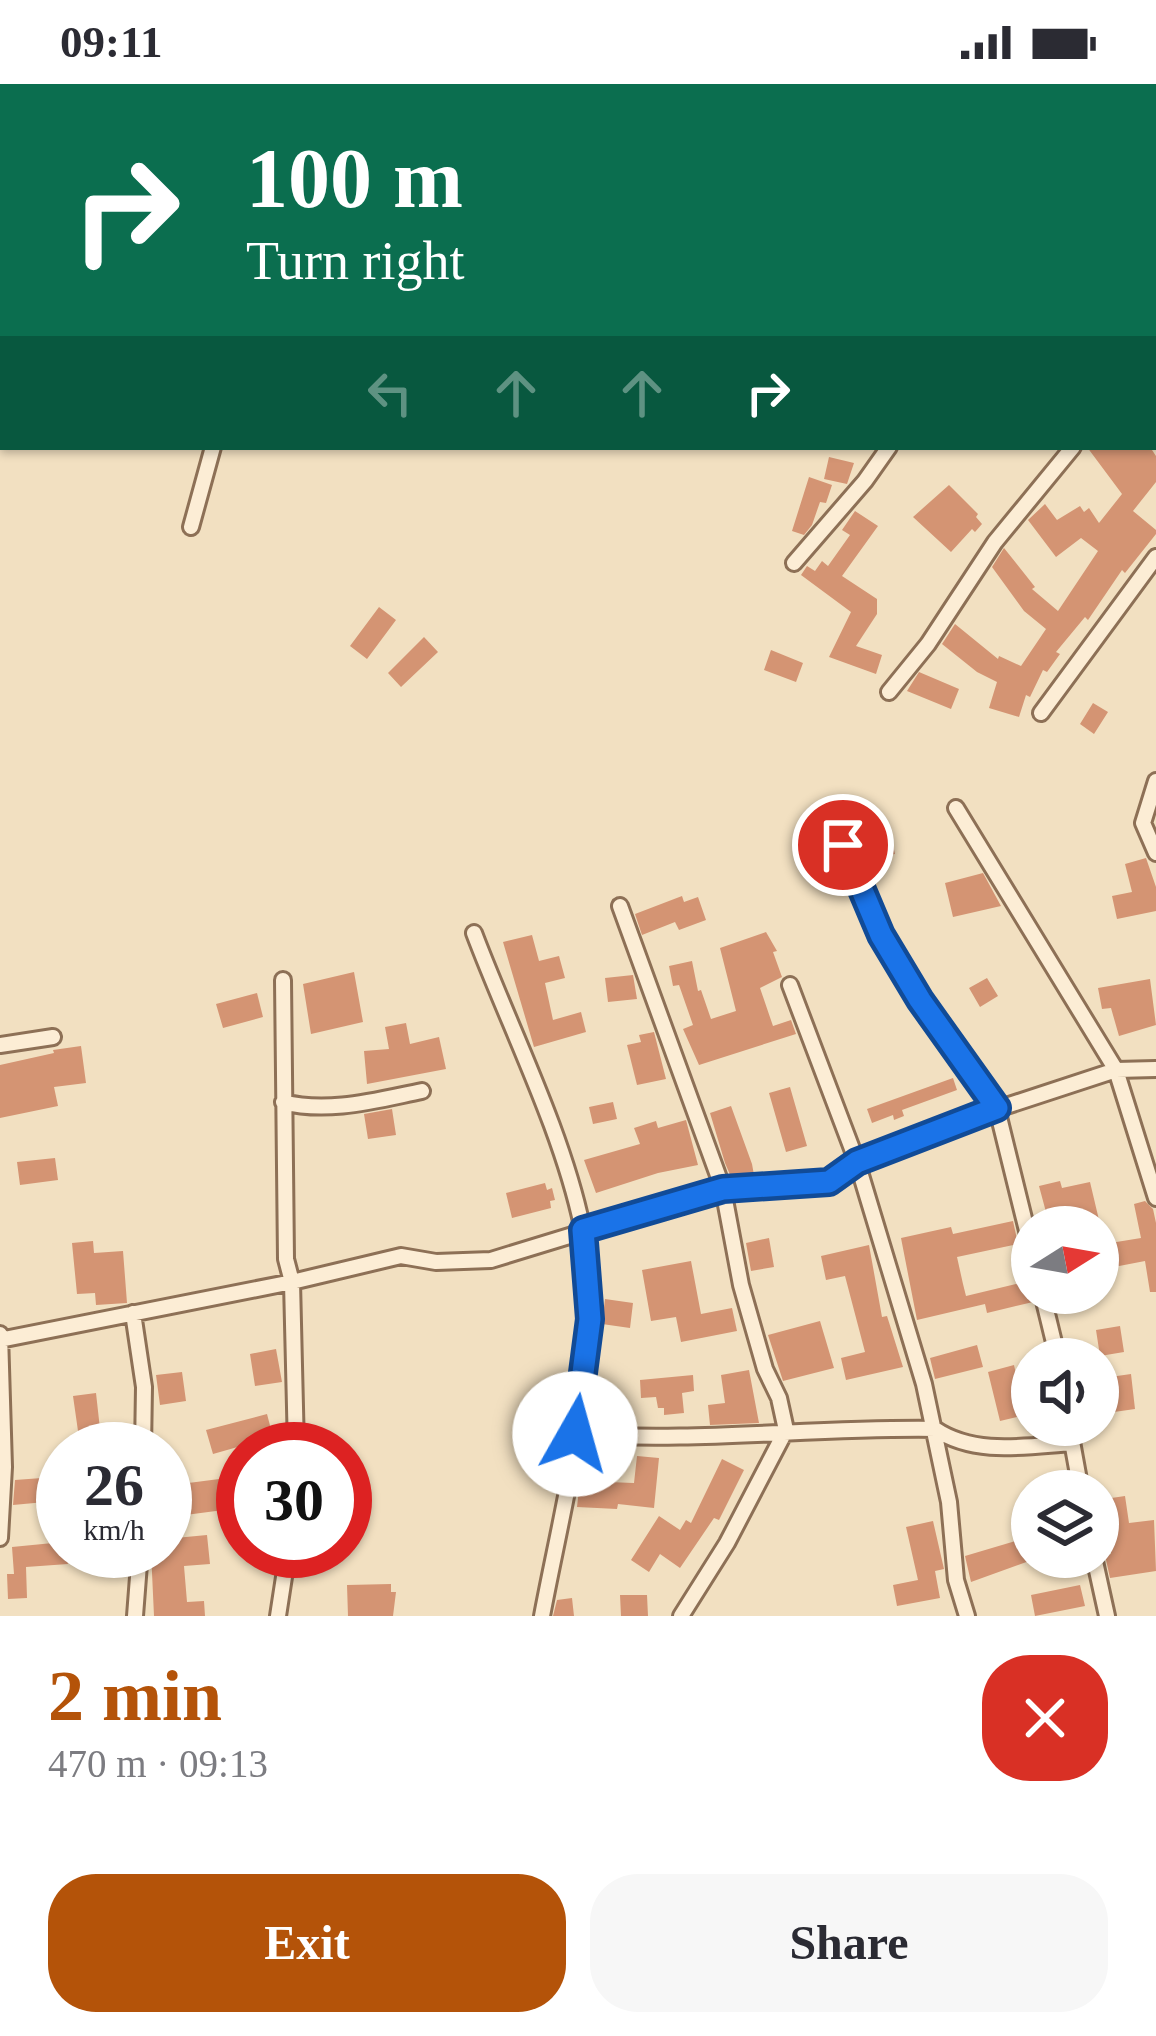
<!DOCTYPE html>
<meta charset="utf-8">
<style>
body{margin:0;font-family:Georgia,serif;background:#f7f7f7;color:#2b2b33;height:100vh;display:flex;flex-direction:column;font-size:45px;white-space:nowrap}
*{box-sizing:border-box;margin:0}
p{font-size:39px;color:#7c7c81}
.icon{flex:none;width:66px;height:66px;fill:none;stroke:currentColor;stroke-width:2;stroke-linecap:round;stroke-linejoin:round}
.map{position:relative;height:1532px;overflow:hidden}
.side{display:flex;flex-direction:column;background:#fff;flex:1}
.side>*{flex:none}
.hud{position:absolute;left:0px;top:0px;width:1158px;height:366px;box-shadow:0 3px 9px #0004;background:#0b6e4f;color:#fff;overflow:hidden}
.needle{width:78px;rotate:79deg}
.tools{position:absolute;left:1011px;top:1122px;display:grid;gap:24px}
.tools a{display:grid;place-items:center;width:108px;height:108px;border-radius:50%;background:#fff;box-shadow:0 3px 9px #0004;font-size:60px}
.speed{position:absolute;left:36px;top:1338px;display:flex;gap:24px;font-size:60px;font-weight:700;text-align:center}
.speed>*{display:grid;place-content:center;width:156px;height:156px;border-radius:50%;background:#fff;box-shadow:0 3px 9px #0004;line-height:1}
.speed small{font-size:30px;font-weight:400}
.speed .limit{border:18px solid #d22;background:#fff;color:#111}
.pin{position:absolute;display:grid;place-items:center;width:102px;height:102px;color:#fff;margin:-51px;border:6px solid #fff;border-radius:50%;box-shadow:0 3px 12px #0007}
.me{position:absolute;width:132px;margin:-66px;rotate:7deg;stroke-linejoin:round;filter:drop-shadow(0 0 9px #0008)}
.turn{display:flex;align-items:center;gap:42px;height:252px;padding:0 48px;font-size:54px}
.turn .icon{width:156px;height:156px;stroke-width:2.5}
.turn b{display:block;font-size:84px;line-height:102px}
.lanes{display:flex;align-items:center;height:114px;padding:0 48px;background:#0003;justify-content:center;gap:60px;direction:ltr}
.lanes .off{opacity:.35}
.round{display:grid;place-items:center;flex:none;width:126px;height:126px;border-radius:48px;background:#f7f7f7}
.headline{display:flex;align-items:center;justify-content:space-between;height:204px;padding:0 48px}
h1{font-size:72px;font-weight:700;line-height:90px;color:#b45309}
.cta{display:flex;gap:24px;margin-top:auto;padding:24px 48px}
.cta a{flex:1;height:138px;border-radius:48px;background:#b45309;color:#fff;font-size:48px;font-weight:700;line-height:138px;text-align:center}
.cta a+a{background:#f7f7f7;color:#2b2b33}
.status{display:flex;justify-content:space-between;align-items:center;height:84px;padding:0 60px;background:#fff;direction:ltr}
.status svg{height:33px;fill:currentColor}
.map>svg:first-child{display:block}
.building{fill:#d49473}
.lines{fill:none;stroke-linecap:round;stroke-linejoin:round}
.street-casing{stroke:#8d7056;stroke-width:20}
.street{stroke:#fcedd5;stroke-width:14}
.route-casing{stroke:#114b97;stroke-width:30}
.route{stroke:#1a73e8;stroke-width:21}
</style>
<div class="status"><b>09:11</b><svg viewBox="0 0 49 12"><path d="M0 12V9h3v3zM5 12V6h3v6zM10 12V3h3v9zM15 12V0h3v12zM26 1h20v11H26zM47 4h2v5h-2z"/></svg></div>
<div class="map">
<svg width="1156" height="1532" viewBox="0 0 1156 1532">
<rect width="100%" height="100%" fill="#f2e0c1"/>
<path class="building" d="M1087 363H1150L1156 372V398L1133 427 1156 446V450L1125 489 1122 486 1088 536 1085 533 1056 568 1060 570 1047 588 1043 586 1030 613 1026 611 1019 633 989 624 997 598 977 588 942 560 955 540 998 575 999 572 1021 582 1046 545 1024 527 992 483 1004 464 1035 503 1032 505 1058 527 1098 467 1081 454 1056 473 1028 436 1045 420 1057 436 1080 422 1084 428 1089 424 1099 439 1122 410Z
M829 373 854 379 847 400 824 395Z
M809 393 832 401 826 419 820 418 812 441 804 451 792 447Z
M949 401 978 430 976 433 982 440 975 448 972 445 951 468 913 433Z
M855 427 878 442 842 492 877 515V530L856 562 882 571 876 590 829 573 851 528 801 491 807 482 815 487 822 477 828 482 850 451 842 446Z
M379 523 396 536 367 575 350 562Z
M424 553 438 568 401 603 388 589Z
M771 566 803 579 796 598 764 586Z
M919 588 959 605 951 625 907 607Z
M1093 619 1108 628 1094 650 1080 640Z
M890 746 895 770 867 776 862 751Z
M1146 774 1156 803V827L1117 835 1112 812 1132 808 1125 780Z
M983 789 1001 822 953 833 945 799Z
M682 812 684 818 698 813 706 836 679 846 675 838 642 851 635 830Z
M766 848 777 867 773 868 782 893 760 904 773 942 791 936 796 950 699 981 683 945 693 941 679 901 673 902 669 882 692 877 698 907 701 906 711 935 736 927 720 864Z
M532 851 539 877 559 872 565 894 545 899 553 936 581 928 586 948 534 963 503 858Z
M354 888 363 938 311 950 303 900Z
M633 891 637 915 608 918 605 894Z
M987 894 998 912 980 923 969 904Z
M1150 895 1156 941 1119 952 1111 924 1102 925 1098 904Z
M257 909 263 933 223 944 216 920Z
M406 939 410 960 439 953 446 985 367 1000 364 967 389 965 385 943Z
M654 948 666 995 637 1001 627 961 641 958 639 951Z
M81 962 86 999 54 1003 58 1022 0 1034V981L54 969 53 966Z
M953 994 957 1006 902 1026 904 1032 894 1036 893 1031 872 1039 867 1025Z
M790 1003 807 1062 786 1068 769 1009Z
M613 1018 617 1035 593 1040 589 1023Z
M731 1022 752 1080 754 1091 731 1093 725 1079 710 1029Z
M392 1025 396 1051 368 1055 364 1030Z
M686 1036 698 1081 658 1089 596 1109 584 1076 640 1060 634 1044 656 1037 658 1044Z
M55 1074 58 1096 20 1101 17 1078Z
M1060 1097 1062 1104 1090 1098 1099 1136 1050 1143 1039 1102Z
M545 1099 547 1106 552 1104 555 1116 550 1117 551 1124 512 1134 506 1109Z
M1145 1117 1153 1125 1156 1139V1208H1150L1145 1177 1114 1183 1113 1179 1098 1181V1161L1141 1154 1134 1120Z
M1013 1137 1018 1160 957 1173 963 1200 966 1212 1029 1197 1033 1218 987 1229 985 1220 917 1236 901 1154 951 1143 953 1150Z
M769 1154 774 1183 751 1187 746 1159Z
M93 1157 94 1169 123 1167 127 1219 96 1221 95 1209 77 1210 72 1159Z
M869 1161 882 1233 887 1232 903 1283 846 1296 841 1274 865 1268 845 1192 826 1196 821 1172Z
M691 1177 701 1230 732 1224 737 1247 681 1258 676 1233 651 1237 642 1186Z
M605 1215 633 1219 630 1244 602 1240Z
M820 1237 834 1284 783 1297 768 1251Z
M1120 1242 1124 1268 1100 1272 1096 1246Z
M977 1261 983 1283 935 1295 930 1274Z
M276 1265 282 1298 255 1302 250 1270Z
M1014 1281 1025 1331 1000 1337 988 1288Z
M749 1286 759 1339 710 1341 708 1321 725 1319 721 1291Z
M182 1288 186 1317 160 1321 156 1291Z
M1131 1290 1135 1325 1114 1328 1110 1293Z
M693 1291 694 1307 682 1309 684 1329 664 1331V1324H658L656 1313 641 1314 640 1296Z
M96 1309 100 1345 78 1347 73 1312Z
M593 1319 617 1322 615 1341 591 1340Z
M267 1330 273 1353 213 1370 206 1346Z
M637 1372 659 1374 654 1424 618 1420 617 1425 577 1423 580 1397 634 1399Z
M722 1375 744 1386 719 1436 714 1434 680 1484 660 1470 649 1488 631 1476 659 1432 680 1446 686 1436 691 1439Z
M42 1394 45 1418 13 1421 15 1396Z
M227 1394 231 1425 178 1432 173 1401Z
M1125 1412 1129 1439 1154 1436 1156 1487 1110 1494 1105 1471 1111 1470 1108 1440 1102 1441 1098 1416Z
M933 1437 944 1485 935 1487 940 1514 897 1522 893 1501 918 1496 906 1443Z
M207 1451 210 1480 184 1482 187 1518 204 1517 205 1532H154L151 1467H165V1455Z
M1032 1452V1476L971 1498 965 1472Z
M63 1458 68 1480 26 1483 27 1514 8 1515 7 1490H14L12 1463Z
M97 1467H121L119 1484 95 1481Z
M391 1500V1508H396L393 1532H348L347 1501Z
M1080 1501 1085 1522 1035 1532 1031 1511Z
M620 1511H647L648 1532H621Z
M572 1514 574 1532H553L557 1516Z"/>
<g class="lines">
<defs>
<path id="street" d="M1041 0 1043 3
M65 3 70 0
M312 3V0
M920 3 921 0
M1155 72 1156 71
M1155 185 1156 187
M1155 269 1156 267
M191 443 213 363
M794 479 865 397 889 363
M889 608 928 560 995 458 1073 363
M1041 629 1156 473
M1156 697 1143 739 1156 769
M956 724 1116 986 1156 1114
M843 761 881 851 920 916 997 1025 1032 1167
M620 822 723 1105 741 1201 765 1285 779 1314 786 1346 727 1459 681 1532
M474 849C509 942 562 1046 582 1142 606 1259 564 1415 542 1532
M283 896 286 1175 292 1198 296 1365
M790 901 857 1078 924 1300 949 1418 956 1496 967 1532
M0 961 53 953
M283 1018C328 1030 377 1016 422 1007
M1042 1209 1058 1275
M133 1229 144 1303 143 1365
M0 1256 292 1198 401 1172 436 1178 491 1176 723 1105 829 1098 857 1078 997 1025 1116 986 1156 985
M1069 1341 1081 1407
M575 1350C695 1359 815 1343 935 1345 975 1372 1026 1362 1072 1359
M0 1454 4 1383 0 1250
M1094 1473 1107 1532
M135 1532 140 1467
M278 1532 288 1467"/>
</defs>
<use href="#street" class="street-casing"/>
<use href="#street" class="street"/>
</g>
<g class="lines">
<defs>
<path id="route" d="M575 1350 590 1235 583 1146 723 1105 829 1098 857 1078 997 1024 920 916 881 851 843 761"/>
</defs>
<use href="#route" class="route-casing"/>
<use href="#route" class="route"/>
</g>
</svg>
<div class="tools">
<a><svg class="needle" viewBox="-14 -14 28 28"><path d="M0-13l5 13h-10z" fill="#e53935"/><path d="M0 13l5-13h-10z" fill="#7c7c81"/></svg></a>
<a><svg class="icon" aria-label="sound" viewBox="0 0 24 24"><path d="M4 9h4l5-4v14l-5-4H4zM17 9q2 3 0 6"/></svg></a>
<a><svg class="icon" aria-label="layers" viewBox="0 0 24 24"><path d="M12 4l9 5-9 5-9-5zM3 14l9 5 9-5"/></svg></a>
</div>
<div class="speed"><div>26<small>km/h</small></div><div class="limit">30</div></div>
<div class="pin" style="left:843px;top:761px;background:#d93025"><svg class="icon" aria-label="arrive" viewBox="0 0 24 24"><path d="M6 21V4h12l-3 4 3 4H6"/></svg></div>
<svg class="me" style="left:575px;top:1350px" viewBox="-20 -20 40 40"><circle r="19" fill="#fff"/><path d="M0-13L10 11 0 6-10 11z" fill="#1a73e8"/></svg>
<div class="hud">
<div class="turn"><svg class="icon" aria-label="right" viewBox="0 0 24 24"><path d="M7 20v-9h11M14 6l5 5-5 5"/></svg><div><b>100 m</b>Turn right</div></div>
<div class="lanes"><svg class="icon off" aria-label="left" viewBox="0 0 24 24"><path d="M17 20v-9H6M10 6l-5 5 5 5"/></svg><svg class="icon off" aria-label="ahead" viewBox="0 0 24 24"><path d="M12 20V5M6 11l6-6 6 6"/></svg><svg class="icon off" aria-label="ahead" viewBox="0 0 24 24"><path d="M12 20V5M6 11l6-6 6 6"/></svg><svg class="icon" aria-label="right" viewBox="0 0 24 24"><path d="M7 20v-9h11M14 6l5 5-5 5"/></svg></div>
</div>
</div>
<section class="side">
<div class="headline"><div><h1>2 min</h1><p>470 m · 09:13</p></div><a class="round" style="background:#d93025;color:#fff"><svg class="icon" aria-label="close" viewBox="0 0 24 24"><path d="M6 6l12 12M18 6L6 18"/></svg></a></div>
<div class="cta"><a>Exit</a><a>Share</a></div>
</section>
